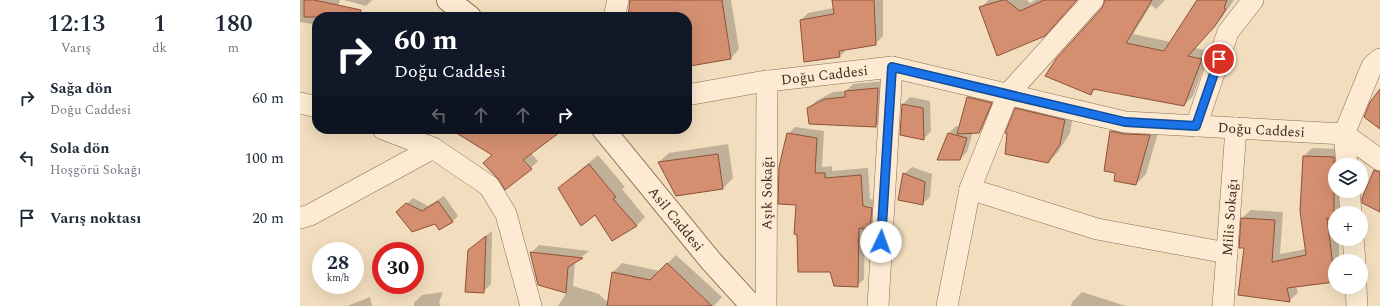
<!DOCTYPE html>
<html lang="tr">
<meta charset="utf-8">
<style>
body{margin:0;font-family:Spectral,serif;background:#f2f2f3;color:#1f2937;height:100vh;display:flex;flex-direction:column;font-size:15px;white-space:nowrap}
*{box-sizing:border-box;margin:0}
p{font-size:13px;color:#747a83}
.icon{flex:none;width:22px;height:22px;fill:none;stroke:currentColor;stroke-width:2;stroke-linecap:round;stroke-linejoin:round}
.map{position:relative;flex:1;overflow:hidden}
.panel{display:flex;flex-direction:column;background:#fff;width:300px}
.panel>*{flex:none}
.guide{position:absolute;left:12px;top:12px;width:380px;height:122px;border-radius:16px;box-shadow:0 4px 16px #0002;background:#111827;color:#fff;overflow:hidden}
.tools{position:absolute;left:1028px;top:158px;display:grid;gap:8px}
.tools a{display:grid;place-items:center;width:40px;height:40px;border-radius:50%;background:#fff;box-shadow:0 4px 16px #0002;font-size:20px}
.speed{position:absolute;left:12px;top:242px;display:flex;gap:8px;font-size:20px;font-weight:700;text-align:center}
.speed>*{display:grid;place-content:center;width:52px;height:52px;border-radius:50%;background:#fff;box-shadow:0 4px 16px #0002;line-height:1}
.speed small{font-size:10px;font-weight:400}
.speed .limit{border:6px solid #d22;background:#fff;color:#111}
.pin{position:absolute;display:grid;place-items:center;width:34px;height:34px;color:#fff;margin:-17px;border:2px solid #fff;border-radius:50%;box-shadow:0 1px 4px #0007}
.me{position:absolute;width:44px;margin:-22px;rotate:3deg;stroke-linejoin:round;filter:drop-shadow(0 0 3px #0008)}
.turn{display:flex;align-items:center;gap:14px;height:84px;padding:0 16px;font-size:18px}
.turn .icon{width:52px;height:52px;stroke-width:2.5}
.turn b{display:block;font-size:28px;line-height:34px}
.lanes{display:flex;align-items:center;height:38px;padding:0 16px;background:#0003;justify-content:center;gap:20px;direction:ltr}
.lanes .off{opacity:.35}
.eta{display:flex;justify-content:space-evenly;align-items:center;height:68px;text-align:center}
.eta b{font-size:24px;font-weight:600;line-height:28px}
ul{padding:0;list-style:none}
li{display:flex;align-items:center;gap:12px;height:60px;padding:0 16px}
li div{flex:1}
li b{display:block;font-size:15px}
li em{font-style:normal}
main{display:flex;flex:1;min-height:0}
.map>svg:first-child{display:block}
.shadow{fill:#0003}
.building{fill:#d48f70;stroke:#8e5138}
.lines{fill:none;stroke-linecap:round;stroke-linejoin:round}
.minor-casing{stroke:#8d6c55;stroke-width:22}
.tertiary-casing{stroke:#8d6c55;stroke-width:24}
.minor{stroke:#fcebd2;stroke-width:21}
.tertiary{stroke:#fcebd2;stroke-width:22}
.route-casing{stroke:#114b97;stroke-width:10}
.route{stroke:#1a73e8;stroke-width:7}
.labels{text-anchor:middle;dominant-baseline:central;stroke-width:3.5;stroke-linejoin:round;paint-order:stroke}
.street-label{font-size:14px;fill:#3a271b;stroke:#f9e8cf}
</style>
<main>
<section class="panel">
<div class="eta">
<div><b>12:13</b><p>Varış</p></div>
<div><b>1</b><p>dk</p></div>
<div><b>180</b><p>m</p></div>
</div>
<ul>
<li><svg class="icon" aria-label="right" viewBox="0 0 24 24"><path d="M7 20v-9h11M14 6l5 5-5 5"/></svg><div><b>Sağa dön</b><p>Doğu Caddesi</p></div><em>60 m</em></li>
<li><svg class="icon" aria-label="left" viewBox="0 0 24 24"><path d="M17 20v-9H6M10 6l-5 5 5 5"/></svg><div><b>Sola dön</b><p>Hoşgörü Sokağı</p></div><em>100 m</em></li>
<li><svg class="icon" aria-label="arrive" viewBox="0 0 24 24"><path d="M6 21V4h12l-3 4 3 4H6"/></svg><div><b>Varış noktası</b></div><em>20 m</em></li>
</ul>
</section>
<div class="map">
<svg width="1080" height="306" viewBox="0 0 1080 306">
<rect width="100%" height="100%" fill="#f2ddbe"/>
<path class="shadow" d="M0 0H40L34 17H17V25L0 22Z
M44 0H72L66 6Z
M330 0H431L439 49 431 58 387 65V17H329Z
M533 0H583V36L575 44 547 49 540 56 505 61 501 20 508 13 534 8Z
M688 0H727L730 3 735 0H776L754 25 681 8Z
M805 0H865L856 9 851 5 833 34 871 42 898 0H934L923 16 895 48 910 51 893 96 884 105 796 89 791 94Z
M585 81 584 118 576 126 510 123 509 109 516 101 533 92 546 91 553 84Z
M675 90 698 96 687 125 679 132H673L667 152 660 159 649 133 656 126 660 127 668 97Z
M610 97 630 101 631 131 624 139 601 134 603 104Z
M726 99 774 110 770 133 758 152 748 162 716 109Z
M821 121 860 126 846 174 836 184 816 173 811 131Z
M495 127 524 131 522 167 532 166V171L568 168 570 199 579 201 577 221 570 228H565L564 279 557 286 530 271 497 204 488 134Z
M164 129H261L231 153 238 161 231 168 193 155Z
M428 144 433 178 423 188 359 162 369 153Z
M1012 148 1042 149 1044 165H1035V191H1043L1042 210 1039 213H1035V239H1039V261H1035V277L1030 282 996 286 998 293 989 301 945 248 942 218 951 210 983 212 980 254 1006 249 1001 211 1004 156Z
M298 155 325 187 322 189 345 217 336 226 295 213 259 188Z
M612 167 632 174 630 197 622 204 604 174Z
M144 196 158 216 153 221 140 228 136 222 103 207 113 198 128 206Z
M192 231 191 284 183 292 177 243Z
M239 245 289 251 275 262 273 286 299 294 308 303 313 272 322 263 360 271 376 255 422 297 414 306H258L267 292 238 284 232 252Z
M143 292 139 303 141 306H114V303L122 295Z
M782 292 826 306H771L772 302Z
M70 297 72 306H47Z"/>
<path class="building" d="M4 0H14L61 10 60 17H4Z
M330 0H422L431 59 390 66 387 51V17H328Z
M532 0H574L576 45 539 51 540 57 504 62 500 20 534 14Z
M703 0H706L720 11 744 0H777L745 36 697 56 679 7Z
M805 0H852L826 43 864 51 897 0H927L924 8 926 9 915 26 888 56 902 59 884 106 793 89 791 95 745 76 756 59 802 8Z
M578 88 576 127 509 124 507 108 525 99 545 97V91Z
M1080 89V129L1064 117 1070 102Z
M667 97 692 103 679 133 657 134Z
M602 104 623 108 624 140 600 135Z
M715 108 765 120 760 144 748 163 705 154 707 133H705Z
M150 129H264L223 160 232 169 205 190 199 180 183 163 192 155Z
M810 131 824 134 850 135 836 185 814 181 815 173 804 171Z
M487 133 517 138 515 173H525V178L561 175 563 206 572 208 570 230 559 228 558 287 534 286 530 272H498L497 235 494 234 496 205 478 204 479 167Z
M648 133 667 138 660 160H637Z
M418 154 423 189 376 196 358 162Z
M1003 156 1034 157V220L1027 218 1035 282 987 288 990 302 938 295 944 248H939L941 218 975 220 972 262 1006 255 1000 211Z
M289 164 316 197 313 199 337 226 312 241 295 215 281 226 258 188Z
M1074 170 1080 172V212L1062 203V198Z
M603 173 625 182 623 205 598 200Z
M138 201 153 222 139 230 135 224 112 232 96 212 106 203 122 211Z
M186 236 184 293 165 292 168 250Z
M230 252 283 258 268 267 266 293 238 285Z
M367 263 412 306H307L312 272 350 280Z"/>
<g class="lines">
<defs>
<g id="minor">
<path d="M314 17 318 0"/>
<path id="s1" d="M387 95 460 82 592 67 825 122 1044 134 1080 160"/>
<path d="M0 103 17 107"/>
<path d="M896 126 928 32 953 0"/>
<path d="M83 129 133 148 189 186 206 214 231 306"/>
<path d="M1047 165 1044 134 1072 66 1080 59"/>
<path d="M670 189 708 94 793 0"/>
<path d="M1049 191 1051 213"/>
<path d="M0 218 10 215 133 148"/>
<path d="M1053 239 1055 261"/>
<path d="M1056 287 1057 306"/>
<path id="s2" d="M466 306 467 81"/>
<path d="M578 306 592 67"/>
<path d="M647 306 670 189 797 229 927 253"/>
<path id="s3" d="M923 306 936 128"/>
</g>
<g id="tertiary">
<path d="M148 0 170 17"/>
<path id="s4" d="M303 129 411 261 452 306"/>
</g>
</defs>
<use href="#minor" class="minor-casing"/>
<use href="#tertiary" class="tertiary-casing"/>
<use href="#minor" class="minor"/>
<use href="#tertiary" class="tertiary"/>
</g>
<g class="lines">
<defs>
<path id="route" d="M581 242 592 67 825 122 896 126 919 59"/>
</defs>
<use href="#route" class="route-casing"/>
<use href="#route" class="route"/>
</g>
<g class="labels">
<g class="street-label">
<text stroke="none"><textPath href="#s1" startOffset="139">Doğu Caddesi</textPath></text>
<text stroke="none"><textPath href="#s1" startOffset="583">Doğu Caddesi</textPath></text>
<text stroke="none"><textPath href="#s2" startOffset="113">Aşık Sokağı</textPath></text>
<text stroke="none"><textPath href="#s3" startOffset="89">Milis Sokağı</textPath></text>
<text stroke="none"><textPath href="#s4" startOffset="116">Asil Caddesi</textPath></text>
</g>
</g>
</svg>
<div class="tools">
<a><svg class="icon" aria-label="layers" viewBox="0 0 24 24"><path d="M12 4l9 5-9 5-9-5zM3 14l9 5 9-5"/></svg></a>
<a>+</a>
<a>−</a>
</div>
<div class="speed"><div>28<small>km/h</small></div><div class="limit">30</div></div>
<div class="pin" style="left:919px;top:59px;background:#d93025"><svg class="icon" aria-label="arrive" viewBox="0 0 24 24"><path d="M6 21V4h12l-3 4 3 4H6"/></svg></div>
<svg class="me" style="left:581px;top:242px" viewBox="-20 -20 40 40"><circle r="19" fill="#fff"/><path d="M0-13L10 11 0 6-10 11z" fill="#1a73e8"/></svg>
<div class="guide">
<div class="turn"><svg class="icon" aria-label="right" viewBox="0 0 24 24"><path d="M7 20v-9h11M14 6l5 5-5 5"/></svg><div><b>60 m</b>Doğu Caddesi</div></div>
<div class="lanes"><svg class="icon off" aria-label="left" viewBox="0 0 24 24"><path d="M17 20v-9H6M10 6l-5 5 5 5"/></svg><svg class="icon off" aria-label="ahead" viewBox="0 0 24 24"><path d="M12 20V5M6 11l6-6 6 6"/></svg><svg class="icon off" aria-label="ahead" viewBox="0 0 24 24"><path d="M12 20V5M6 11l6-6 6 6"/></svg><svg class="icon" aria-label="right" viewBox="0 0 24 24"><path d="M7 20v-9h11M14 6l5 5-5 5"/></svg></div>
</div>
</div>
</main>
